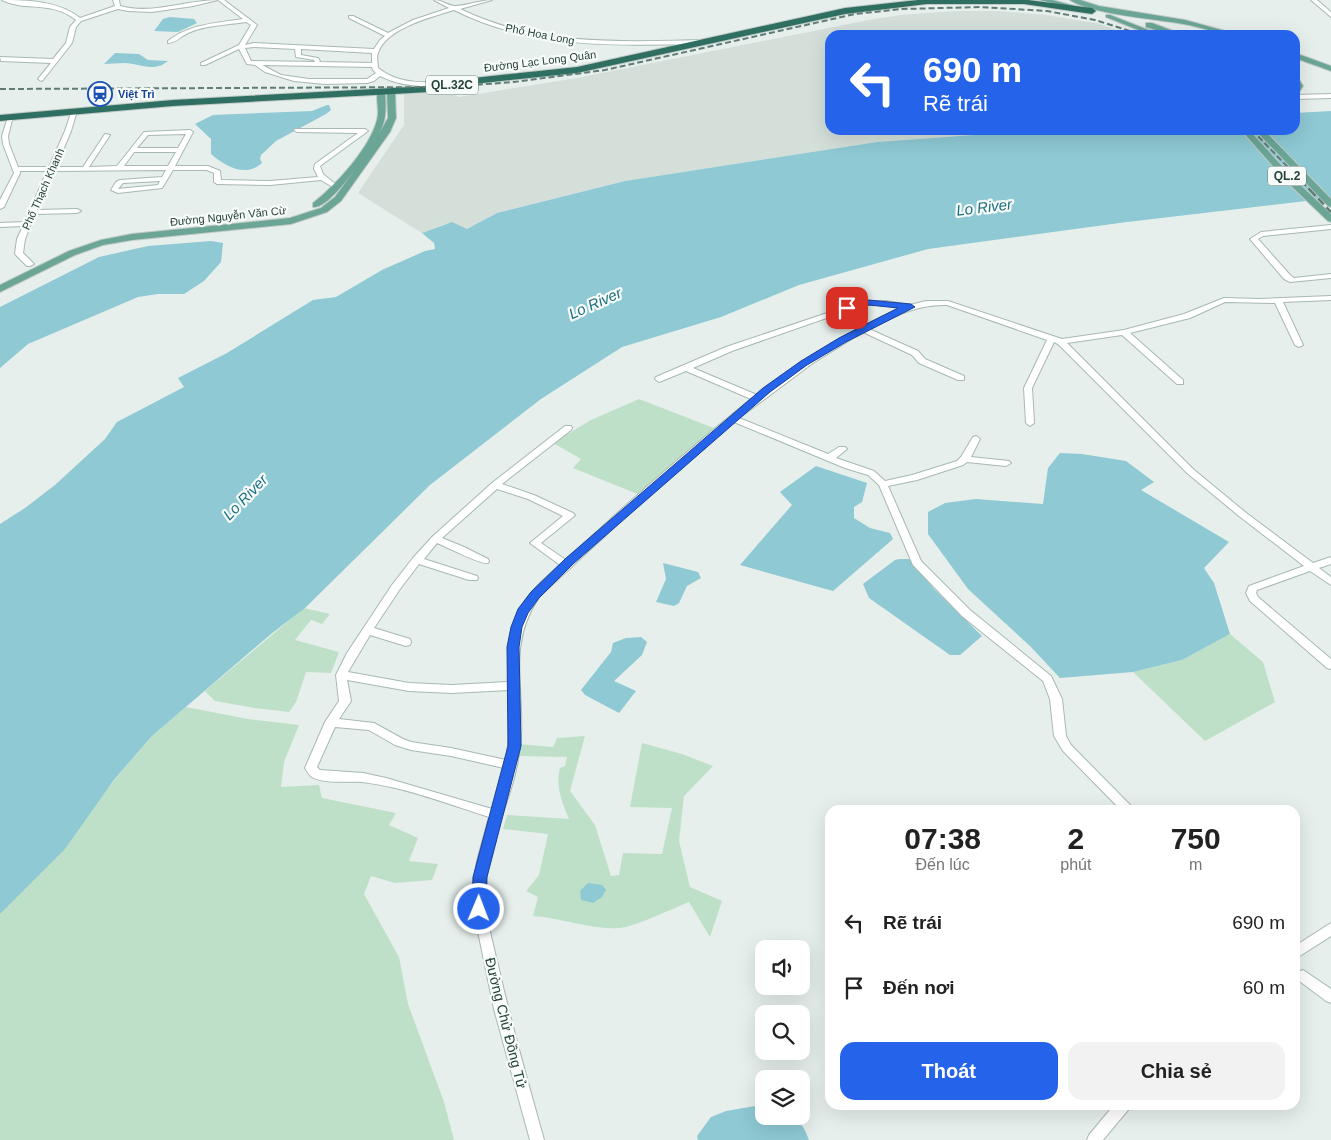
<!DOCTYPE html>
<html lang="vi">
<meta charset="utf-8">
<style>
body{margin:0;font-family:Helvetica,sans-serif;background:#f2f2f2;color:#222;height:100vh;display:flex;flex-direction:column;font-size:19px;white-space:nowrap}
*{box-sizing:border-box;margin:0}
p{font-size:16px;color:#767676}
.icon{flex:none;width:28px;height:28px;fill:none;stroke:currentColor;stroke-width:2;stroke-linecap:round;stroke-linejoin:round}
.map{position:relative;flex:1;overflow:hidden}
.details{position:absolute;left:825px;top:805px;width:475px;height:305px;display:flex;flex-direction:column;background:#fff;border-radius:15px;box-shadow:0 5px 20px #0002}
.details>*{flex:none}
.banner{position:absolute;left:825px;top:30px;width:475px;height:105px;border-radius:15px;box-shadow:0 5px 20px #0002;background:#2563eb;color:#fff;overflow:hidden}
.buttons{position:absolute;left:755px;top:940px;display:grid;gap:10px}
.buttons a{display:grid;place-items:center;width:55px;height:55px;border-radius:10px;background:#fff;box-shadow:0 5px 20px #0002;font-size:25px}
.pin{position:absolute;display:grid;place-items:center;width:42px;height:42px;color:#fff;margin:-21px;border-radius:10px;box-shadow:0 2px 8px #0006}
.me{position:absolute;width:55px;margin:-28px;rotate:1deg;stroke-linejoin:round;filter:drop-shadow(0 0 4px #0008)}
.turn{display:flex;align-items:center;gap:18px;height:105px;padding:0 15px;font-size:22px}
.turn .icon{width:65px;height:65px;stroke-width:2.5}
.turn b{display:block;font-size:35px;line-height:42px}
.eta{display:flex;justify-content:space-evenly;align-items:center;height:85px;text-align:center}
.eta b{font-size:30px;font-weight:800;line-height:35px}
.button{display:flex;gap:10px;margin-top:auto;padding:10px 15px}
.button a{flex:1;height:58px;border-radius:15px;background:#2563eb;color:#fff;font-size:20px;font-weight:800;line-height:58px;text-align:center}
.button a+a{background:#f2f2f2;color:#222}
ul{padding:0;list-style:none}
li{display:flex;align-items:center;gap:15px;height:65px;padding:0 15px}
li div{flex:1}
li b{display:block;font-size:19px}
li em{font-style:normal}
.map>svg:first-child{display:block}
.built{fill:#d4dfda}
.green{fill:#bfe0c8}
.water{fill:#8ec9d4}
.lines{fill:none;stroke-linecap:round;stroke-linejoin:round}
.minor-casing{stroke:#a8b8b2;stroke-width:2}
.major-casing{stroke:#c2cac8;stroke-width:2}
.highway-casing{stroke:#c2cac8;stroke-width:2}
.minor{fill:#fff;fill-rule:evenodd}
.major{fill:#6aa596;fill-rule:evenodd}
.highway{fill:#2f6f62;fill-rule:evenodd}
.rail-far1{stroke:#5f7d75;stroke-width:2;stroke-dasharray:6 3;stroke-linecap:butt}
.rail{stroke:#5f7d75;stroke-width:2.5;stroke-dasharray:8 4;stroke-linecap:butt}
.route{fill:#2563eb;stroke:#184099}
.labels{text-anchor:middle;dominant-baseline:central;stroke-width:4.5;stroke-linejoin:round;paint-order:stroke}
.far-street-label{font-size:11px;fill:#24423a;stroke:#f7fbf9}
.far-transit-label{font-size:11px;font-weight:bold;fill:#164399;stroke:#f7fbf9;text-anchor:start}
.shield{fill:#f7fbf9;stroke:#637a73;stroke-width:1}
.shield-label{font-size:12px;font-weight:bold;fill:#24423a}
.street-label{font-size:14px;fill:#24423a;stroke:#f7fbf9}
.water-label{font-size:15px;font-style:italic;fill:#1c6f80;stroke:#f7fbf9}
</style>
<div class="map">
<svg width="1331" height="1140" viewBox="0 0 1331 1140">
<rect width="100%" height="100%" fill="#e6efeb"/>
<path class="built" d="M956 11H997L1046 15 1100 24 1128 35H830V130H1042L877 142 625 181 497 213 467 229 445 224 422 233 358 193 404 125V94L451 93 459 97 577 78 869 20 900 15Z"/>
<path class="green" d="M639 399 714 428 640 495 573 468 581 459 553 443 591 420Z
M304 608 330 614 322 624 311 620 295 640 339 652 331 673 306 672 296 702 289 712 255 708 215 701 205 691Z
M1230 634 1263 662 1275 702 1205 741 1133 672 1182 660Z
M186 707 248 719 299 725 284 762 281 787 319 785 322 798 396 813 389 825 418 838 409 861 438 864 432 880 395 883 371 876 364 894 399 957 408 1004 444 1102 454 1140H0V914L152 736Z
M585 736 570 791 595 825 611 876 619 875 623 853 662 854 672 808 630 807 642 743 682 754 713 766 684 796 679 841 690 887 722 901 710 937 689 902C674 908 634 927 620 928 590 930 563 918 533 916L538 897 526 891 539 875 548 834 503 829 507 815 569 819C562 802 555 786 560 768L565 766 567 757 519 756V744L553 747 557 738Z"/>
<path class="water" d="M170 17 194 19 197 23 178 32 154 31 163 19Z
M115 53 139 54 148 60 168 61C157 70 147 67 133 64 124 62 113 64 104 64Z
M327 105H329L331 110 326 114 276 141 261 155 260 159 262 163C245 178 225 166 211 154V139L195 124 213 115 312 111Z
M1331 111V198L1127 222 928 249 799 285 721 317 622 347 541 399 430 485 305 608 271 634 152 736 113 781 65 849 0 914V524L25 508 55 485 105 439 117 422 184 387 178 378 227 353 313 300 336 297 382 270 425 251 435 249 434 243 422 233 452 222 467 229 497 213 625 181 877 142 1042 130H1295V113Z
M211 241 223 243 221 262 204 281 184 294H158L138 297 28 344 0 368V307L99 257 148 246Z
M1060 453 1082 454 1126 461 1154 482 1141 490 1229 542 1204 568 1214 583 1230 634 1182 660 1133 672 1060 678 1031 647 968 589 928 534V512L945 503 976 499 1043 504 1048 468Z
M816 466 867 483 862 502 854 507V518L870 528 890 533 893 539 833 591 740 565 792 505 780 492Z
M899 559H909L935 590 982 636 960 655H950L869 598 863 584 895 560Z
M663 563 698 572 701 578 687 586 679 603 674 606 656 602 666 579Z
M641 637 647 642 642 655 614 681 636 691 619 713 585 695 581 690 611 652 613 643 626 638Z
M588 883 602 885 606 890 602 897 593 903 581 900 580 891Z
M755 1106 764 1108V1116C789 1116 800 1113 809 1140H698L697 1136 711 1117 726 1111Z"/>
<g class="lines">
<defs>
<path id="minor" d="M2 0C28 0 59 1 80 18L115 6 113 0H119L120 6C153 15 185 0 218 0L193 6 152 12 128 11 118 9 81 21 76 27 72 43 43 80 41 81 38 79 51 63 1 61 0 57 53 59 66 43 70 27 76 20C51 0 26 12 2 0Z
M218 0H224L257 25 245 45 254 43 374 49 380 40 385 36 349 18V16H353L388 33 413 20 449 8 434 0C442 0 447 5 454 6 461 7 481 0 492 0L460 9C536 46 619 42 702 40L705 42 702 44C616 45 534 50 454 10 432 17 386 28 378 53 376 57 378 64 378 68 401 86 429 83 456 80L458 81V83C433 88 404 88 380 76L374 81 367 83 325 84 294 81 265 72 255 65 247 64 239 49 205 65H201V63L239 45 251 25 246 22C227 25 206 25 188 33 182 36 175 43 168 43V41C190 24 216 23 243 19ZM254 47 295 49 296 57 314 60 315 62 251 61 245 48ZM301 49 372 53V63L319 62 320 61 318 58 301 55ZM262 65 372 67 373 70 376 73 367 79H309L281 75Z
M1311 0H1317L1331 12V17Z
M1331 94V98L1295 99V95Z
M72 110 77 111 71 131 56 167H83L105 134 110 135 89 167 117 166 144 132 190 130 193 132 175 166H208L220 171 221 180 270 181 318 177 314 169 315 164 358 133 297 132 294 130 295 129H365L368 131 320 166 323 174 339 187 336 189 321 180 270 185 217 184 214 182V173L207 170H173L162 188 118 193 111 190 116 182 120 180 162 177 166 170 54 171 37 210 77 209 81 211 77 213 35 214 25 239 23 253 34 264 30 266H27L15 254 17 239 23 226 0 227V223L25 222 47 171H20V173L4 207 0 209V200L14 173 3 144 2 136 8 117 13 116 8 136 9 144 18 167H49L65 131ZM186 134 178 148H137L148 135ZM134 152H176L168 166H124ZM160 181 158 185 118 189 123 183Z
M1331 225V229L1263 236 1258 239 1290 275 1294 278 1331 274V278L1290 282 1284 279 1250 239 1261 232Z
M1331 296V300L1283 302 1303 345 1299 347 1295 345 1275 303 1225 302 1190 318 1130 333 1183 380V384H1177L1122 335 1067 343 1193 469 1245 512 1313 563 1331 557V564L1319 568 1331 577V585L1310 571 1257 590 1256 593 1258 597 1331 659V669L1327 668 1250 601 1246 593 1249 586 1304 566 1239 516 1187 473 1058 344 1054 342 1032 388 1034 423 1030 426 1026 423 1024 388 1047 340 947 305C918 304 895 316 869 329L918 351 925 359 964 376V380H958L919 363 912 355 863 332 813 363 739 418 828 454 839 447H845L847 449 836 458 874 471 885 481 912 475 957 461 961 457 973 437 976 436 980 439 971 457 1009 461 1011 463 1006 466 967 462 963 465 917 480 888 486 921 561 970 610 1051 676 1062 699 1066 736 1071 745 1135 810H1121L1063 751 1054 736 1050 699 1043 681 962 616 913 565 879 485 868 475 845 468 734 422 636 507 539 597C507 646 524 684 521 737 518 787 492 830 486 879 483 909 491 936 498 965 511 1024 528 1082 544 1140H530L494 1009 474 912 473 890 477 861 489 817C448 804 405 787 362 782 349 781 323 784 312 777 309 775 307 771 305 768L325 722 339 701 336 675 347 653 392 585 413 558 432 537 492 483 565 426H571L572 428 571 430 502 484 534 495 573 513 575 515 573 517 541 543 566 560C626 504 688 450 751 399L686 371 659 382 655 379 656 377 726 347 863 301H886L910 305 926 301H948L1062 339 1124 330 1184 314 1224 298 1260 299ZM864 305H886L901 308C849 330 801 361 757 395L693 368 732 351ZM497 489 528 499 563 516 530 543 560 565C550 574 539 583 531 593 510 618 508 650 508 682L452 685 409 683 348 672 370 635 406 646 410 645 411 642 410 639 374 628 400 589 419 564 469 580H477L478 578 477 576 424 559 437 543C447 547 481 565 488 563L489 561 488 559 464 547 442 538ZM347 680 409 691 452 693 509 690V737L506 760 451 748 411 742 403 739 374 723 339 719 351 701ZM335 727 369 730 395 745 411 750 451 756 504 768 492 809 386 778 363 773 320 770 317 767Z
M1331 923V936L1295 959V946Z
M1303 970 1331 989V1003L1326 1001 1298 980 1296 976 1298 972Z
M1114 1105H1130L1128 1110 1103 1140H1087L1089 1135Z"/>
<path id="major" d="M1040 0H1052L1082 8 1079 10Z
M1070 0H1080L1099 6 1185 20 1240 35C1220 35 1202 27 1183 24 1156 19 1090 14 1070 0Z
M1106 15H1110L1161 35H1151L1106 17Z
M1146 23H1152L1184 35H1173L1146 27Z
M1295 53 1331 66V71L1295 58Z
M1295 78H1298L1303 86 1298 94H1295Z
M378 89 385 91C386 113 387 121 375 141L388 118 387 91 391 89 395 91 396 118 390 132 341 201 327 212 291 224 132 240 103 245 75 255 0 292V285L69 251 101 240 132 234 290 218 321 208 335 197 354 171C346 181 325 209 313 207V203C335 186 370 148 377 120 380 110 375 99 378 89Z
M1241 130H1249L1293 178 1331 214V222L1328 221 1287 182Z
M1255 130H1264L1331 199V207L1328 206Z"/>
<path id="highway" d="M918 0H1028L1092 8 1096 11 1092 14 1024 4H927L845 14 577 73 464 85 430 92 173 106 0 121V115L173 100 430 86 464 79 577 67 845 8Z"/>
</defs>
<use href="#minor" class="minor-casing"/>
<use href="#major" class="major-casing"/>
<use href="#highway" class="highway-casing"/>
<use href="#minor" class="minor"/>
<use href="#major" class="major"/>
<use href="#highway" class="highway"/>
<path class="rail-far1" d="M0 89 447 87 514 82 605 70 855 14 902 9 980 7 1047 11 1095 20 1143 35
M1252 130 1311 191"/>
<path class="rail" d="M1310 190 1331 212"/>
</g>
<path class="route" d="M868 300 911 304 915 307 846 342 807 365 770 392 573 564 539 598 528 613 522 627 519 647 521 746 487 877 486 909 484 914 479 915 474 914 472 909 473 877 508 746 507 647 511 627 518 609 531 592 565 559 763 388 801 361 839 338 898 308 869 305 847 311 843 308Z"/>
<defs>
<symbol id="station-ring" viewBox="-11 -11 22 22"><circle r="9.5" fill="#f7fbf9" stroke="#1a4fb4" stroke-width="1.5"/><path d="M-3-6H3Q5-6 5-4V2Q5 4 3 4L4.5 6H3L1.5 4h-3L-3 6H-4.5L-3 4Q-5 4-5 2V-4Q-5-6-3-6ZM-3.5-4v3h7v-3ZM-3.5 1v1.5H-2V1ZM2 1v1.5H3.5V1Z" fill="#1a4fb4"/></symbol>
</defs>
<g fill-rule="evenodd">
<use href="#station-ring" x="86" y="80" width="28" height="28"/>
</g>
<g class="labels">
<g class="far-street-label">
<text transform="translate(540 34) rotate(11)">Phố Hoa Long</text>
<text transform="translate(540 61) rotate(-7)">Đường Lạc Long Quân</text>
<text transform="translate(43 189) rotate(-66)">Phố Thạch Khanh</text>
<text transform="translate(228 216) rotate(-6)">Đường Nguyễn Văn Cừ</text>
</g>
<g class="far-transit-label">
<text x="118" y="94">Việt Trì</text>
</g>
<g class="shield">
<rect x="426" y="75.5" width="52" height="19" rx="4"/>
<rect x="1268" y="166.5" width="38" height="19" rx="4"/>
</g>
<g class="shield-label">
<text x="452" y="85">QL.32C</text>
<text x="1287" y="176">QL.2</text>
</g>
<g class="street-label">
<text transform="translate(506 1023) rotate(76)">Đường Chử Đồng Tử</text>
</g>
<g class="water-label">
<text transform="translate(984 207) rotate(-7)">Lo River</text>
<text transform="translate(595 303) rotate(-24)">Lo River</text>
<text transform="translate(245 497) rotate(-46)">Lo River</text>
</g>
</g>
</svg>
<div class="buttons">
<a><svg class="icon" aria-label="sound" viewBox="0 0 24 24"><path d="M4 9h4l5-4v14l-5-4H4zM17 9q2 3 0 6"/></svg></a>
<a><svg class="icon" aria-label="search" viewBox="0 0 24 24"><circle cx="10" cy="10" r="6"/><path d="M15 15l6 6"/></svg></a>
<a><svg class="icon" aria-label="layers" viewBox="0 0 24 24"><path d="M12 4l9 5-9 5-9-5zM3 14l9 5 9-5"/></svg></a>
</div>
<div class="pin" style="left:847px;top:308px;background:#d93025"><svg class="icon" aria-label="arrive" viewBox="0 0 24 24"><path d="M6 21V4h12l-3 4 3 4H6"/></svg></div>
<svg class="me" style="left:479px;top:909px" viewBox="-20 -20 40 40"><circle r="17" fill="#2563eb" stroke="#fff" stroke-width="3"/><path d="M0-11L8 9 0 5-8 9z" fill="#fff"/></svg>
<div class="banner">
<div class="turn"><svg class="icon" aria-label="left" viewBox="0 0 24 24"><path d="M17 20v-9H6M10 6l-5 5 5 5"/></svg><div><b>690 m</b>Rẽ trái</div></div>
</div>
<section class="details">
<div class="eta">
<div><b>07:38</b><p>Đến lúc</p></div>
<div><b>2</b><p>phút</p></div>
<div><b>750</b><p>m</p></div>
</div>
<ul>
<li><svg class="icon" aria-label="left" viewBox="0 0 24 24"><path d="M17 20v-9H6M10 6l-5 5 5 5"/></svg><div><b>Rẽ trái</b></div><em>690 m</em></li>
<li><svg class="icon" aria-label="arrive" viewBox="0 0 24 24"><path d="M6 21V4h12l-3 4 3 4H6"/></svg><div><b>Đến nơi</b></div><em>60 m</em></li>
</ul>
<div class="button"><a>Thoát</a><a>Chia sẻ</a></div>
</section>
</div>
